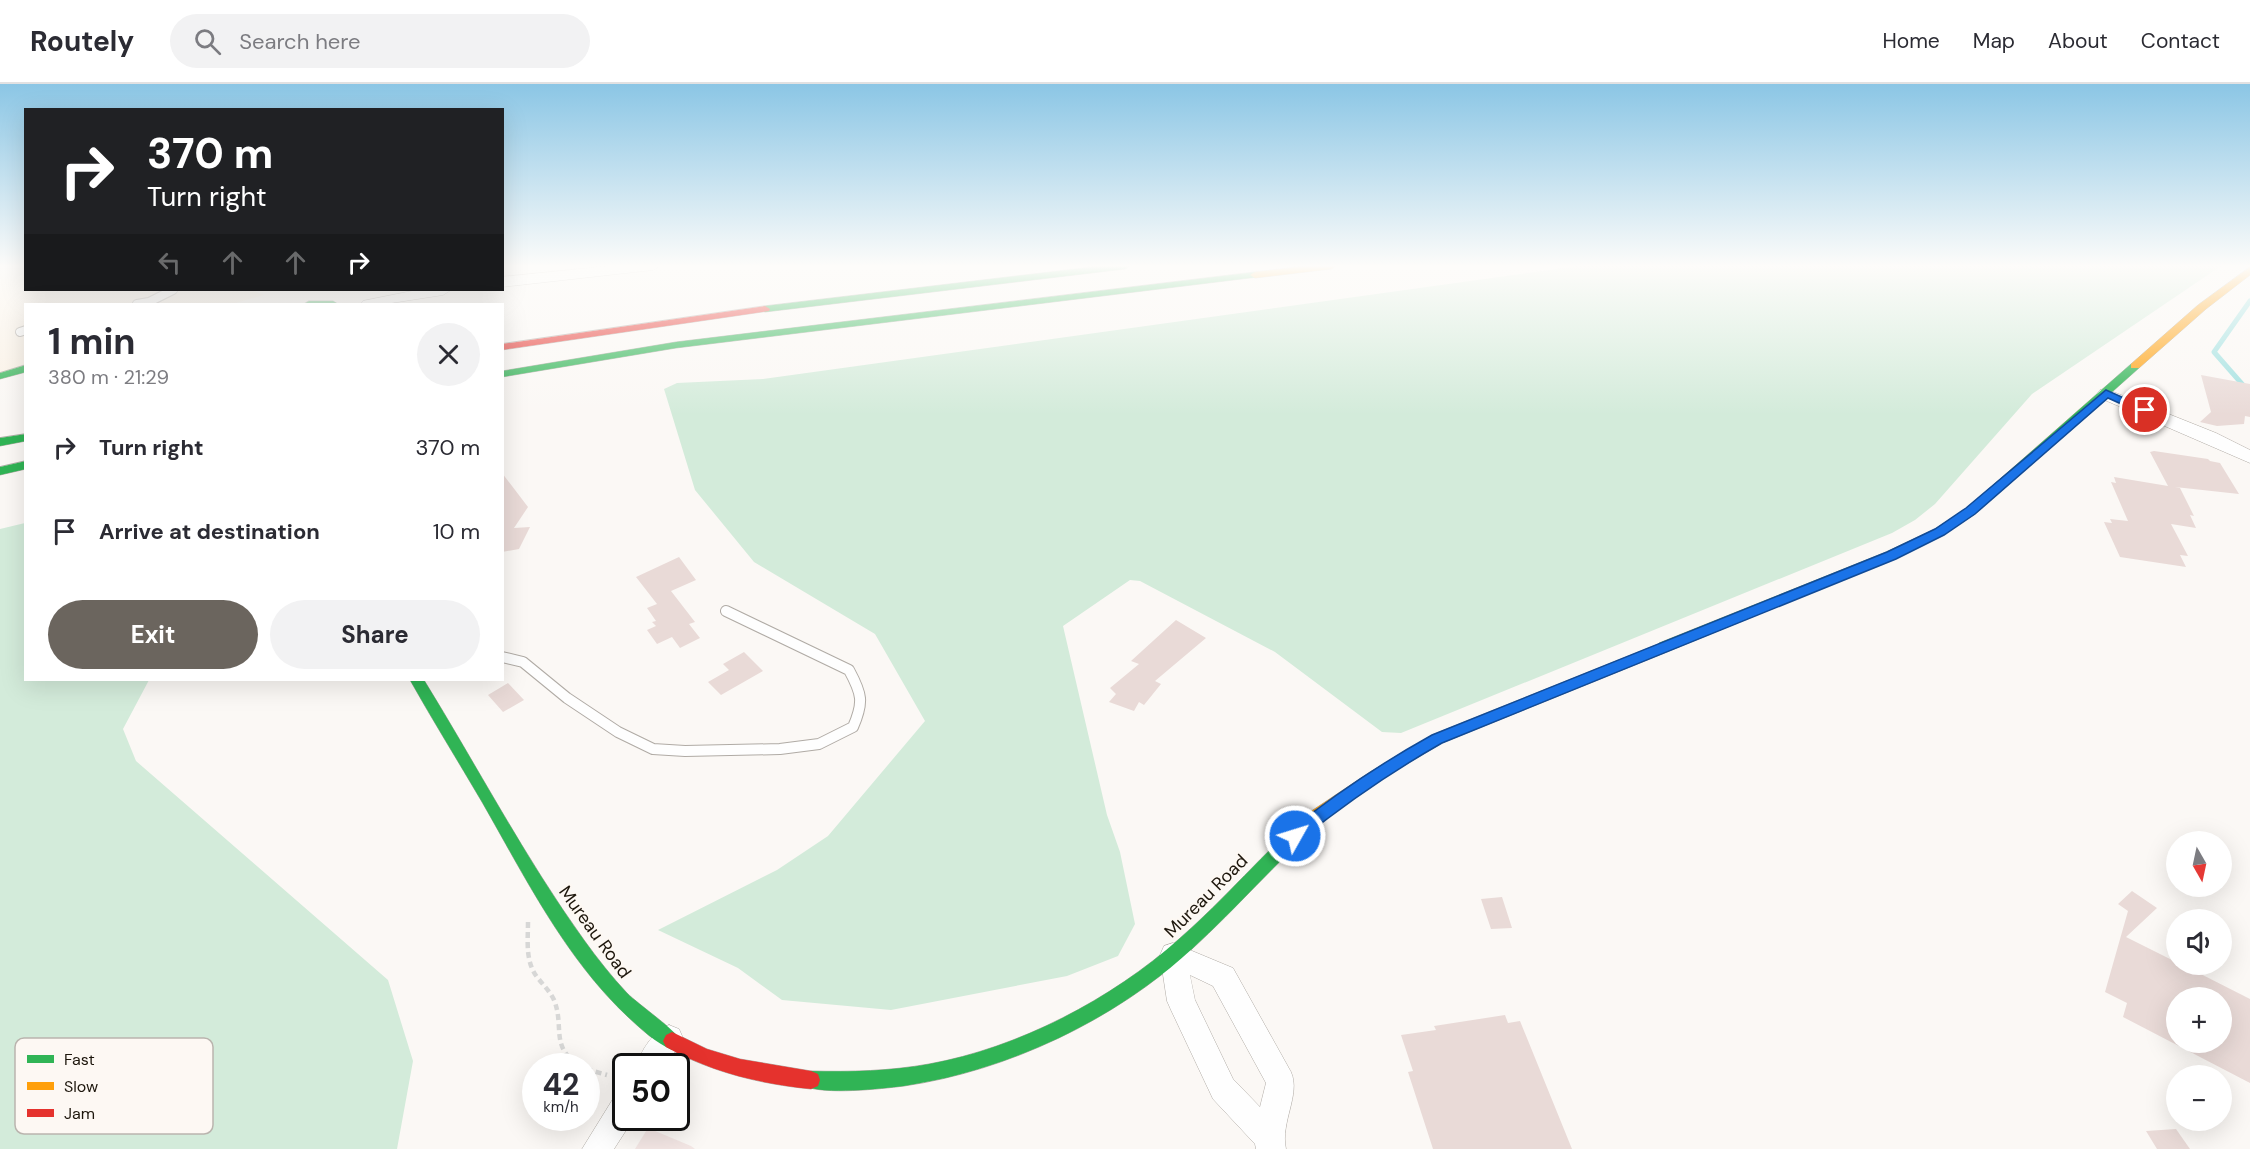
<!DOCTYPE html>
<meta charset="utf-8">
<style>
body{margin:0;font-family:"DM Sans",sans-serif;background:#f2f2f3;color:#2b2b33;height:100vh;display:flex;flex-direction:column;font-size:22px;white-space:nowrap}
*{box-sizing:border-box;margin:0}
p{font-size:20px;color:#7c7c81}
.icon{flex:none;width:33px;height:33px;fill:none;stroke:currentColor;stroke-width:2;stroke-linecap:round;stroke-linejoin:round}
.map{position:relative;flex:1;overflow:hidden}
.details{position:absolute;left:24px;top:219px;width:480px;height:378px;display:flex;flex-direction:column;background:#fff;border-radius:0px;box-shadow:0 6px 24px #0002}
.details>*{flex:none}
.top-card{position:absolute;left:24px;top:24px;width:480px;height:183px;border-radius:0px;box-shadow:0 6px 24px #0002;background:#202124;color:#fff;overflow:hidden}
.needle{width:39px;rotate:171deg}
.tools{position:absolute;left:2166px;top:747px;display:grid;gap:12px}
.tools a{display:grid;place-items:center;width:66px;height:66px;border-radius:50%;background:#fff;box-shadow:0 6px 24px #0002;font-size:30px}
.speed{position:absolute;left:522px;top:969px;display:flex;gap:12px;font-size:30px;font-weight:700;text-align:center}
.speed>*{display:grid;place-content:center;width:78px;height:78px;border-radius:50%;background:#fff;box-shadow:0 6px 24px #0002;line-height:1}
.speed small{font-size:15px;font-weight:400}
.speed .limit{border:3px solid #111;border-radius:9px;background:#fff;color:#111}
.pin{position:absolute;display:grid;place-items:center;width:51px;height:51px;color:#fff;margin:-26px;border:3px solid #fff;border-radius:50%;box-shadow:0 2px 6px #0007}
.me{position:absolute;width:66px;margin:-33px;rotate:51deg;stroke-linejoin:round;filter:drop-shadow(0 0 4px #0008)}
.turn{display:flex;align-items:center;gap:21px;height:126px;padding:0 24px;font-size:27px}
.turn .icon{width:78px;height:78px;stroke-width:2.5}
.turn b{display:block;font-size:42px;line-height:51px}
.lanes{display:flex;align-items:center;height:57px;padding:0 24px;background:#0003;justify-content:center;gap:30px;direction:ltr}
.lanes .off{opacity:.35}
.round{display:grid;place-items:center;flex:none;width:63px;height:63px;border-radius:32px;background:#f2f2f3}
.headline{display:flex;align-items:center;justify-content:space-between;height:102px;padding:0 24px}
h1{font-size:36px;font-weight:700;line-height:45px}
.action{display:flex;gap:12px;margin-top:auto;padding:12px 24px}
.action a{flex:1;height:69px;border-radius:36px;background:#6b655e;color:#fff;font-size:24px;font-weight:700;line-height:69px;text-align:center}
.action a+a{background:#f2f2f3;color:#2b2b33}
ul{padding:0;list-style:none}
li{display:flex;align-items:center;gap:18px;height:84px;padding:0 24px}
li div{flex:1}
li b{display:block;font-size:22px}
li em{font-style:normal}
header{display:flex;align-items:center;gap:36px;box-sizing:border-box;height:84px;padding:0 30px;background:#fff;border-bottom:2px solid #e1e1e2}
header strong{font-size:28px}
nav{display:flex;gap:33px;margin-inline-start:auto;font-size:21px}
.search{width:420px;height:54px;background:#f2f2f3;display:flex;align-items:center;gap:15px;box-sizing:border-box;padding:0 21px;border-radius:33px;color:#7c7c81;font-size:22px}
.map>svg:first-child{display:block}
.commercial{fill:#fbf2e6}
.education{fill:#f4e7e5}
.green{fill:#d3ebda}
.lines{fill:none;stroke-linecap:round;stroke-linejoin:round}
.stream{stroke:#9fe0e0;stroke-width:5}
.building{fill:#e9dad7;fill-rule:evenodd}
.lane-far1-casing{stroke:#b0aba5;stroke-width:10}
.lane-casing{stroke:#b0aba5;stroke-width:12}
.street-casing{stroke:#b0aba5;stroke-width:1}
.fast-casing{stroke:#b0aba5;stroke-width:1}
.slow-casing{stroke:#b0aba5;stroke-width:1}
.jam-casing{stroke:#b0aba5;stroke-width:1}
.path{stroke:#d7d7d6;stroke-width:4.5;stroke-dasharray:6 4;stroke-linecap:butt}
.lane-far1{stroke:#fefefe;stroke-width:8}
.lane{stroke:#fefefe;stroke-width:10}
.street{fill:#fefefe;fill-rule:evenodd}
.fast{fill:#30b455;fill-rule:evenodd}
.slow{fill:#ff9f0a;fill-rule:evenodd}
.jam{fill:#e5322d;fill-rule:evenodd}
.route{fill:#1a73e8;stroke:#114b97;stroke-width:1.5}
.labels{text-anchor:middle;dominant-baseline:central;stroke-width:4.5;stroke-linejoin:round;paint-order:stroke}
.street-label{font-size:18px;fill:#1d160c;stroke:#fdf8f3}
.key{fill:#fdf8f3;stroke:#bab4ae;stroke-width:1.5}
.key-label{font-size:16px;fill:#1d160c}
</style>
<header>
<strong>Routely</strong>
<div class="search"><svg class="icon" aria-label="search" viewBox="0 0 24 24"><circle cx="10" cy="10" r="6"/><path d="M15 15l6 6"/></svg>Search here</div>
<nav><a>Home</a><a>Map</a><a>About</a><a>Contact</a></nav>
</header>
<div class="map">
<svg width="2250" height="1065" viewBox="0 0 2250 1065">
<rect width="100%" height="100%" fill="#fbf8f5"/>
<path class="commercial" d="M0 182H25L26 206H251L264 211 232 220H26L25 283 0 291Z"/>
<path class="education" d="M648 1044 691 1062 695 1065H635Z"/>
<path class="green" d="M1579 182H2221L2032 310 1935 420 1915 436 1892 449 1401 649 1382 648 1275 568 1140 497 1130 496 1063 542 1107 731 1120 768 1135 840 1118 872 1067 892 891 926 782 916 738 884 658 846 777 786 828 752 925 637 875 550 754 478 695 406 664 305 677 299 763 295Z
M25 439 26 596H149L123 645 136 677 388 896 413 977 397 1065H0V445Z"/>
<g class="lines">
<path class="stream" d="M2250 217 2214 268 2250 309"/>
</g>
<path class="building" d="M2201 291 2250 300V333L2245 332 2244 340 2217 342 2200 338 2211 328Z
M2154 367 2208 375 2210 377 2220 379 2239 410 2175 403 2180 404 2194 432 2190 431 2196 444 2171 440 2188 472 2180 471 2186 483 2120 473 2104 438 2112 439 2110 435 2128 437 2111 398 2116 399 2114 393 2168 402 2150 368Z
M502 389 528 423 514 444 530 443 519 465 502 468Z
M679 473 696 496 671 507 695 538 689 540 700 554 680 564 672 553 657 560 647 546 656 542 652 538 656 537 647 524 657 520 636 493Z
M1176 536 1206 554 1155 597 1161 600 1144 621 1139 618 1134 627 1109 618 1116 610 1110 604 1139 580 1131 577Z
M744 568 763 587 721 611 708 598 729 586 723 580Z
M508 599 524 616 503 628 488 611Z
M2132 807 2157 824 2126 853 2176 878V880H2181L2250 915V999L2123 933 2127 919 2105 908 2128 827 2118 820ZM2176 914H2222V958H2176Z
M1502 813 1512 844 1491 845 1481 815Z
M1505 931 1508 939 1520 937 1572 1065H1433L1408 988 1413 987 1401 951 1436 946 1434 942Z
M2176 1045 2190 1065H2157L2146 1047Z"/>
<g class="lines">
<defs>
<path id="lane-far1" d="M137 220 149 218 173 206
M20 248 26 246"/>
<path id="lane" d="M502 573 523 578 567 614 618 648 653 665 685 667 780 665 819 660 853 643C864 618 862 610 849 586L726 527"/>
<path id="street" d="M609 182H660L653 186 502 203V193Z
M417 206H451L443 211 385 220H361L363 217Z
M2106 305 2216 349 2250 366V379L2100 314 2097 310 2100 306Z
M1173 859 1233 884 1291 988C1301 1011 1280 1038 1286 1065H1256L1255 1060 1213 1015 1171 926 1167 917 1160 871 1164 862ZM1190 891 1213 902 1266 999 1260 1023 1233 995 1195 916Z
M669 941 679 945 683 954 666 982H636C641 967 653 947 669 941Z
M626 1006V1034H634L614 1065H582L616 1010Z"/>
<path id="fast" d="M1100 182H1130L1125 185 765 228 760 225 765 222Z
M1255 188 1258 189V193L676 264 502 293V287L676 258Z
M309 217H333L338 220H304Z
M2135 279 2140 282 2139 284 1975 430 1943 451 1896 474 1669 567H1659L1657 563 1659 559 1886 468 1935 445 1967 424 2131 280Z
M26 281V288L0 295V289Z
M26 350V357L0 362V354Z
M26 377V385L0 391V383Z
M410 596H424C477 682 525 774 584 856 597 874 612 893 627 909 639 921 677 947 681 957L678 963 672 966C656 959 641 945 628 933 565 874 525 793 482 718 458 677 433 637 410 596Z
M1316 727 1322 728 1324 733 1322 738C1276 778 1237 824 1192 865 1115 936 1007 987 904 1002 880 1005 825 1011 804 1002L802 996 804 990 811 987C851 988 890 987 929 980 1018 964 1112 915 1179 855 1225 815 1264 768 1310 728Z"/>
<path id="slow" d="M1306 182H1336L1331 185 1255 194 1250 191 1255 188Z
M2250 183V191L2206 225 2139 284H2131V280L2198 221Z
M1664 558 1669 559 1671 563 1669 567 1442 659 1380 696 1322 738 1316 739 1310 738 1308 733 1310 728 1370 688 1432 651Z"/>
<path id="jam" d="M765 222 770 225 769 227 502 266V260Z
M672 948 707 965 740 975 811 987 818 990 820 996 818 1002 811 1005C760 1000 711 988 666 963L663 957 666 951Z"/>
</defs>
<use href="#lane-far1" class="lane-far1-casing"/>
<use href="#lane" class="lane-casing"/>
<use href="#street" class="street-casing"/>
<use href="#fast" class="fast-casing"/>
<use href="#slow" class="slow-casing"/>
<use href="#jam" class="jam-casing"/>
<path class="path" d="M528 838C528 857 525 877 537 893 543 901 550 907 554 916 565 943 549 964 581 982
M586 985 607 991"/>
<use href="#lane-far1" class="lane-far1"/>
<use href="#lane" class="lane"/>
<use href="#street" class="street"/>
<use href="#fast" class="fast"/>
<use href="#slow" class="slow"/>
<use href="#jam" class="jam"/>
</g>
<linearGradient id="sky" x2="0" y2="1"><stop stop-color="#8bc6e5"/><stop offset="0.55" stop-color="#fdfcfa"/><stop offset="1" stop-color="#fdfcfa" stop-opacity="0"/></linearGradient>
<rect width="2250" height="331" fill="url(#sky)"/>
<path class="route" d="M2106 306 2151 326 2149 329H2141L2108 314 1975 430 1944 451 1896 475 1442 659C1391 688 1346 719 1300 756L1295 758 1289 756 1287 752 1289 747C1335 710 1380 680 1432 651L1887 468 1935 445 1966 424Z"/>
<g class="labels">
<g class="street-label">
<text transform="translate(1206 812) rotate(-45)">Mureau Road</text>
<text transform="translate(595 848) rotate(54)">Mureau Road</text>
</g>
</g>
<rect x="15" y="954" width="198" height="96" rx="9" class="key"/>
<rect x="27" y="971" width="27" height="8" fill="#30b455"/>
<rect x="27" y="998" width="27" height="8" fill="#ff9f0a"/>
<rect x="27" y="1025" width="27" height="8" fill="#e5322d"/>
<g class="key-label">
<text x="64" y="981">Fast</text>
<text x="64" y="1008">Slow</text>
<text x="64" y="1035">Jam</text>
</g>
</svg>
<div class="tools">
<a><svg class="needle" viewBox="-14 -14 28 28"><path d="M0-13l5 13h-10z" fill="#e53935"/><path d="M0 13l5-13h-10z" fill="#7c7c81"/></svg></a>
<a><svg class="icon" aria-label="sound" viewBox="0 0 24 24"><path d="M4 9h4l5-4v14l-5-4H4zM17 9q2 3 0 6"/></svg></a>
<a>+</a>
<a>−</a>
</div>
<div class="speed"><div>42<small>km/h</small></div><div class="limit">50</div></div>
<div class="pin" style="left:2145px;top:326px;background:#d93025"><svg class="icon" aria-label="arrive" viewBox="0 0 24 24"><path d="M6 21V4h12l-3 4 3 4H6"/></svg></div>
<svg class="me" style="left:1295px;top:752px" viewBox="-20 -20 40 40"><circle r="17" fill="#1a73e8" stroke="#fff" stroke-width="3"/><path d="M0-11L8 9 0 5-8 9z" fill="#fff"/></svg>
<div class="top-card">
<div class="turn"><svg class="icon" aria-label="right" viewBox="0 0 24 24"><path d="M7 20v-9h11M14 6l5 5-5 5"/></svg><div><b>370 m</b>Turn right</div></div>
<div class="lanes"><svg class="icon off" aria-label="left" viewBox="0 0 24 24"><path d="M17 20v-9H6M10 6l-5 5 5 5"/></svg><svg class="icon off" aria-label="ahead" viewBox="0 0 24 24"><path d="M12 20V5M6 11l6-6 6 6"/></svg><svg class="icon off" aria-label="ahead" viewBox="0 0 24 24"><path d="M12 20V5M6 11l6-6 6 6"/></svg><svg class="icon" aria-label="right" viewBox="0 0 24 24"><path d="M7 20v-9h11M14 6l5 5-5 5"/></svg></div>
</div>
<section class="details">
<div class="headline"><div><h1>1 min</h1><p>380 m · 21:29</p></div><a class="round"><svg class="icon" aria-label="close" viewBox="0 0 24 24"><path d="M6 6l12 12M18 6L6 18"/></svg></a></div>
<ul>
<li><svg class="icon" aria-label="right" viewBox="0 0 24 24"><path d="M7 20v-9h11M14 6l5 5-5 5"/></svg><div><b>Turn right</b></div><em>370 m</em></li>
<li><svg class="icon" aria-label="arrive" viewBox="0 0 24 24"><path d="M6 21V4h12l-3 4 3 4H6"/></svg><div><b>Arrive at destination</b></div><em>10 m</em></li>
</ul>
<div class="action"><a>Exit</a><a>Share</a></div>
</section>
</div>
